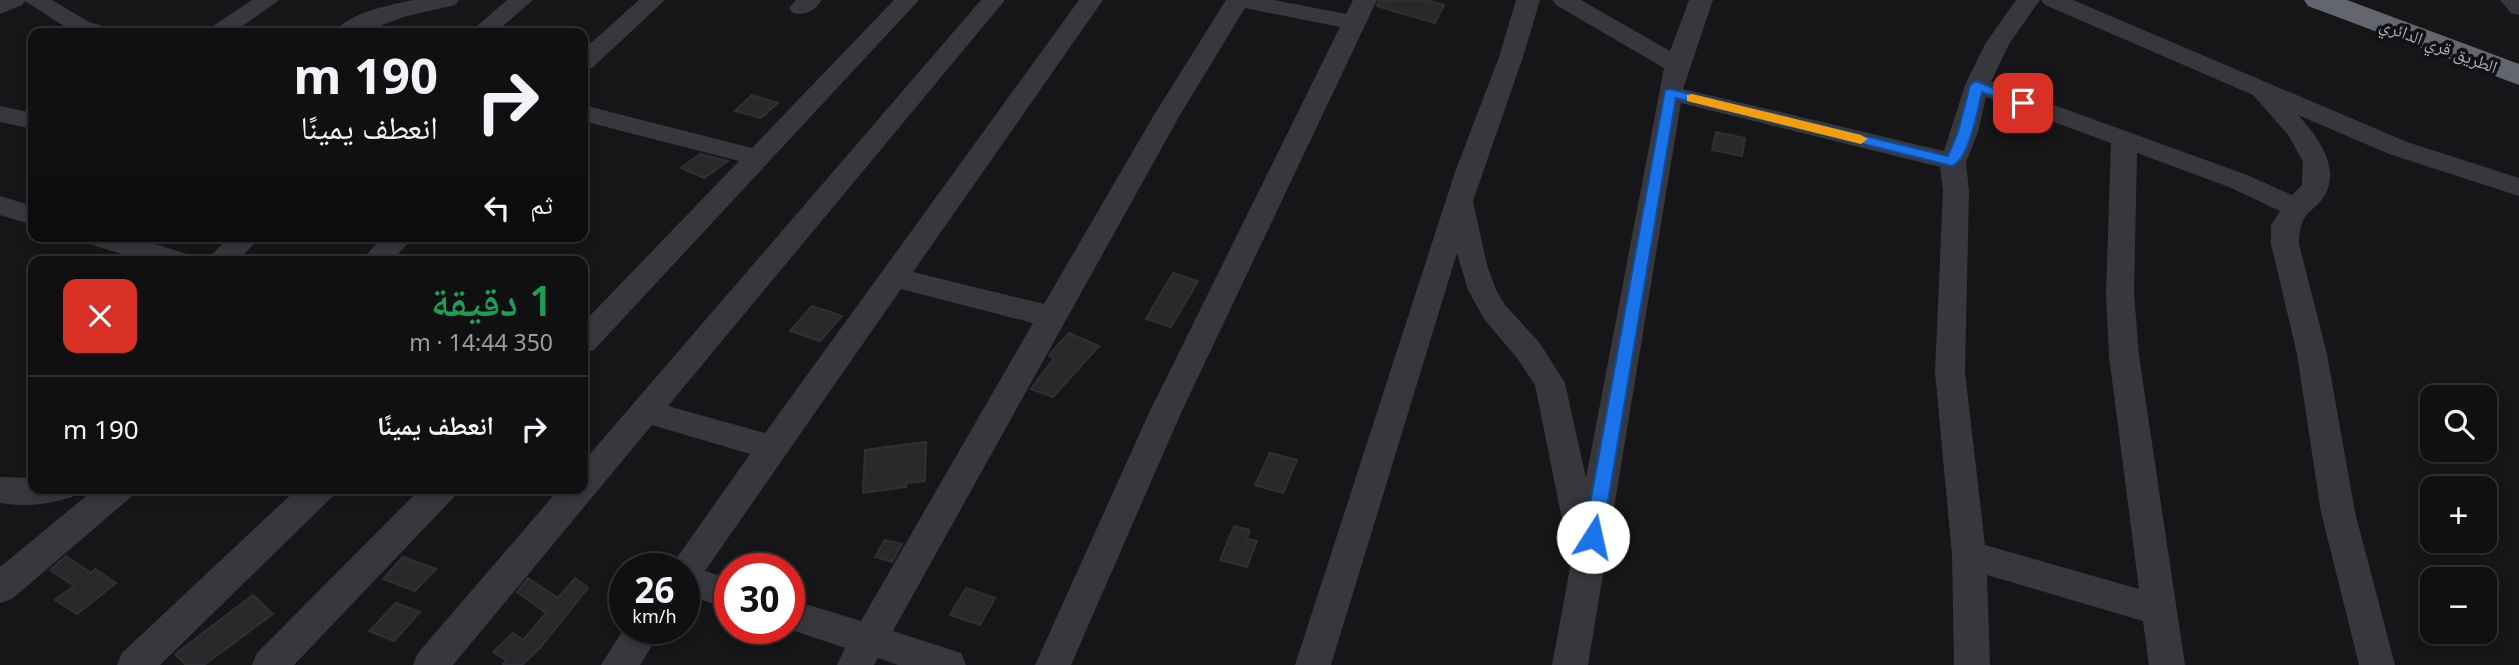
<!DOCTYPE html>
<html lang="ar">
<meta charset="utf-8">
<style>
body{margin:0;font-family:"Noto Sans","Noto Naskh Arabic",sans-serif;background:#19191b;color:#f1f3f6;direction:rtl;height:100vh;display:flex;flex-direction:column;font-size:26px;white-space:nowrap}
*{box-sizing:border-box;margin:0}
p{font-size:23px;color:#9c9d9f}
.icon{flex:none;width:38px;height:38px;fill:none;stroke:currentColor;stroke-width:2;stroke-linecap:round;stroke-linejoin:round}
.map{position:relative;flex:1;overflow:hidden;direction:ltr}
.details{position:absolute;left:28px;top:256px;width:560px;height:238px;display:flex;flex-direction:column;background:#101012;border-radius:14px;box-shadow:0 4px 10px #0003,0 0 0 2px #303032;direction:rtl}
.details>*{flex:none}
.hud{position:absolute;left:28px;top:28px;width:560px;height:214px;border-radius:14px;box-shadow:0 4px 10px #0003,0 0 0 2px #303032;direction:rtl;background:#101012;color:#f1f3f6;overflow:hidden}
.controls{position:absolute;left:2420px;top:385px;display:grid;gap:14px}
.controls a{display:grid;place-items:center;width:77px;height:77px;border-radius:14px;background:#101012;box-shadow:0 4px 10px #0003,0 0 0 2px #303032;font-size:35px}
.speed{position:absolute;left:609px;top:553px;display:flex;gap:14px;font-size:35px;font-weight:700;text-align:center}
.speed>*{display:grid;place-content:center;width:91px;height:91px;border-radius:50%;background:#101012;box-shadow:0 4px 10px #0003,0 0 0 2px #303032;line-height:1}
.speed small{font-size:18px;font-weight:400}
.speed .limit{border:10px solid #d22;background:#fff;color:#111}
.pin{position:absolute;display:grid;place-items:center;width:60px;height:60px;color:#fff;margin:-30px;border-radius:14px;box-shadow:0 4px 10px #0006}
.me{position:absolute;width:77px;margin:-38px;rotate:10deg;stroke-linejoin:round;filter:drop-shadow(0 0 5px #0008)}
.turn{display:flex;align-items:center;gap:24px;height:147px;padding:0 35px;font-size:32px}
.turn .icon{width:91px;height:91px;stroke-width:2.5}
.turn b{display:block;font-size:49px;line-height:60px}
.then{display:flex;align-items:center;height:66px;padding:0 35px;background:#0003;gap:14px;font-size:26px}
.round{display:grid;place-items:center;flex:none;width:74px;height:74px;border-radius:14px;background:#19191b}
.head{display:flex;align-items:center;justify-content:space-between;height:119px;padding:0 35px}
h1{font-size:42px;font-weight:600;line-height:52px;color:#1e9e55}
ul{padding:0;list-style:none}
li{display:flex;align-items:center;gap:21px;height:105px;padding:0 35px;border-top:2px solid #303032}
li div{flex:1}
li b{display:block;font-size:26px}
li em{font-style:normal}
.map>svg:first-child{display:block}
.building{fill:#29292c;stroke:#303034;stroke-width:2}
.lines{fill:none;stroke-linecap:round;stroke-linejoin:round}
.minor{fill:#37383d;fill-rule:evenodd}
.highway{fill:#63666e;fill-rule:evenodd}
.route{fill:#1a73e8;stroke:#114b97;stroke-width:2}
.slow{fill:#f59e0b}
.labels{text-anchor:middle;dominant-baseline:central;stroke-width:7;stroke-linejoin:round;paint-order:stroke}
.far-street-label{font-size:18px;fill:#a8adb8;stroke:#111113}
</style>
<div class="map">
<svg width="2519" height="665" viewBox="0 0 2519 665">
<rect width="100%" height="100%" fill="#161618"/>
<path class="building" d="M1379 0H1426L1444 5 1435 23 1377 6Z
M752 95 778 103 761 118 735 111Z
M1716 132 1745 138 1742 156 1712 150Z
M700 154 728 161 704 178 681 168Z
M1173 273 1198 281 1171 327 1146 319Z
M812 306 842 316 820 341 790 331Z
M1069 333 1099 346 1053 397 1031 389 1054 358 1049 356 1052 351Z
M926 442 925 481 906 483V487L863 493 865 450Z
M1270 453 1297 460 1283 493 1255 485Z
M1234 526 1250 530 1247 539 1257 541 1247 567 1220 560Z
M885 540 902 544 892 562 875 557Z
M66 556 91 573 95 569 116 583 77 614 55 600 74 586 50 570Z
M403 557 436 569 415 591 383 579Z
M528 578 558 598 575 578 588 588 540 648 522 665H503L506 660 493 652 513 633 523 640 546 613 517 592Z
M966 588 995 598 980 625 950 615Z
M253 595 273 614 204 665H186L175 654Z
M396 603 420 612 394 641 369 631Z"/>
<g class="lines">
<path class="minor" d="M0 0H52L89 22 110 28 114 33 73 32 25 1 22 5 0 14Z
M252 0H279L233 33H206L210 28Z
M413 0H459L455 5 403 17 362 33H334C349 12 390 5 413 0Z
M507 0H533L495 33H469Z
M639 0H665L592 68 583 70V50Z
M796 0H822C814 11 806 16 793 13L789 8Z
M894 0H919L594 350 583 353V323L739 161 583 121V105L752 148Z
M981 0H1005L668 406 765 433 1079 0H1103L913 272 1044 304 1154 115 1226 0H1274L1346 14 1353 0H1377L1181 413 1071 665H1035L1149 413 1340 27 1245 8 1180 115 893 631 961 653 966 665H898L878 658 874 665H837L845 648 786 628H789V599L861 621 1033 323 901 289 705 571 730 579V609L684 594V569H669L750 454 652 425 453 665H413L418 653 560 488H583V462Z
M1516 0H1540L1523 57 1473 201 1487 265 1496 290 1505 305 1539 342 1565 383 1586 478 1664 68 1556 5 1552 0H1581L1670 51 1689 0H1713L1683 89 1944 151 1965 85 1985 44 2016 0H2040L2009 44 1991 82 2247 175 2292 195 2302 185 2303 162 2289 136 2253 95 2045 5 2041 0H2073L2407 142 2519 178V196L2389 154 2298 115C2315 133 2337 162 2328 188 2319 214 2299 205 2299 244L2327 354 2355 512 2395 665H2359L2321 512 2297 354 2271 244V225L2280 211 2229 187 2137 153 2134 293 2139 356 2185 665H2149L2143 621 1987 575 1990 665H1954L1952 555 1935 372 1943 191 1940 167 1681 103 1588 665H1552L1572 557 1568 549 1535 385 1517 358 1484 319 1468 290 1457 253 1331 665H1295L1455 172 1499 57ZM1986 97 2111 143 2106 293 2109 356 2139 589 1985 545 1965 372 1969 191 1966 162 1978 132Z
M2500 0H2519V15L2511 13Z
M0 106 33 113V129L0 122Z
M0 196 33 206V225L0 215Z
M82 236H129L187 254 191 261H144L86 243Z
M230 236H261L238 261H206Z
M383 236H414L392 261H361Z
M0 477 33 478V488H76L72 497C48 505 24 507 0 503Z
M96 488H135L131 497 12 599 0 603V567Z
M298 488H336L332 497 160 665H117L122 653Z
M421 488H458L454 497 294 665H252L257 653Z
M625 627 663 628 640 665H601Z"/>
<path class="highway" d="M2304 0H2347L2519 64V85L2308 6Z"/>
</g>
<path class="route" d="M1976 81 2030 103 2023 107 1982 92C1978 109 1969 160 1952 166L1676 98 1602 537 1599 543 1593 545 1586 543 1584 537 1665 90 1670 89 1948 156 1958 132 1970 85Z"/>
<path class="slow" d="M1692 94 1861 135 1868 139 1861 144 1687 101V95Z"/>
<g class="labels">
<g class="far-street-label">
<text transform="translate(2439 45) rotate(21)">الطريق قري الدائري</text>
</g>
</g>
</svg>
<div class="controls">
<a><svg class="icon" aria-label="search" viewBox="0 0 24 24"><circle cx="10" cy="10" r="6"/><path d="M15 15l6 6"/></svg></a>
<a>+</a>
<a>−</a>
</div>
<div class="speed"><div>26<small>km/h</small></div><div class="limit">30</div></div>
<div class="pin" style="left:2023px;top:103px;background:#d93025"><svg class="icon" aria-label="arrive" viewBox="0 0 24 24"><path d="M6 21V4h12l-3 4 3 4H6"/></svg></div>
<svg class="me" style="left:1593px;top:537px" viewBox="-20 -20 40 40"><circle r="19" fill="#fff"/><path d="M0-13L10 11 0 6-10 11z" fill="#1a73e8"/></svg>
<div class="hud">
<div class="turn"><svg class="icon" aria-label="right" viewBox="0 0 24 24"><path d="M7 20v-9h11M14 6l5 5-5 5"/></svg><div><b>190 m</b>انعطف يمينًا</div></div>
<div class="then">ثم<svg class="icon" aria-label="left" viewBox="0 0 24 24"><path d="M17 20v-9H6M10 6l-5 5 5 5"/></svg></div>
</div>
<section class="details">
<div class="head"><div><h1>1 دقيقة</h1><p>350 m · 14:44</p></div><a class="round" style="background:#d93025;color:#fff"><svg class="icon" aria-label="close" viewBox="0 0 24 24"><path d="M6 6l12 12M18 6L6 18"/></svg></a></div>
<ul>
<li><svg class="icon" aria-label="right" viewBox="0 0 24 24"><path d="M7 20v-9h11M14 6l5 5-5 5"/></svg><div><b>انعطف يمينًا</b></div><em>190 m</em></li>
</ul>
</section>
</div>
